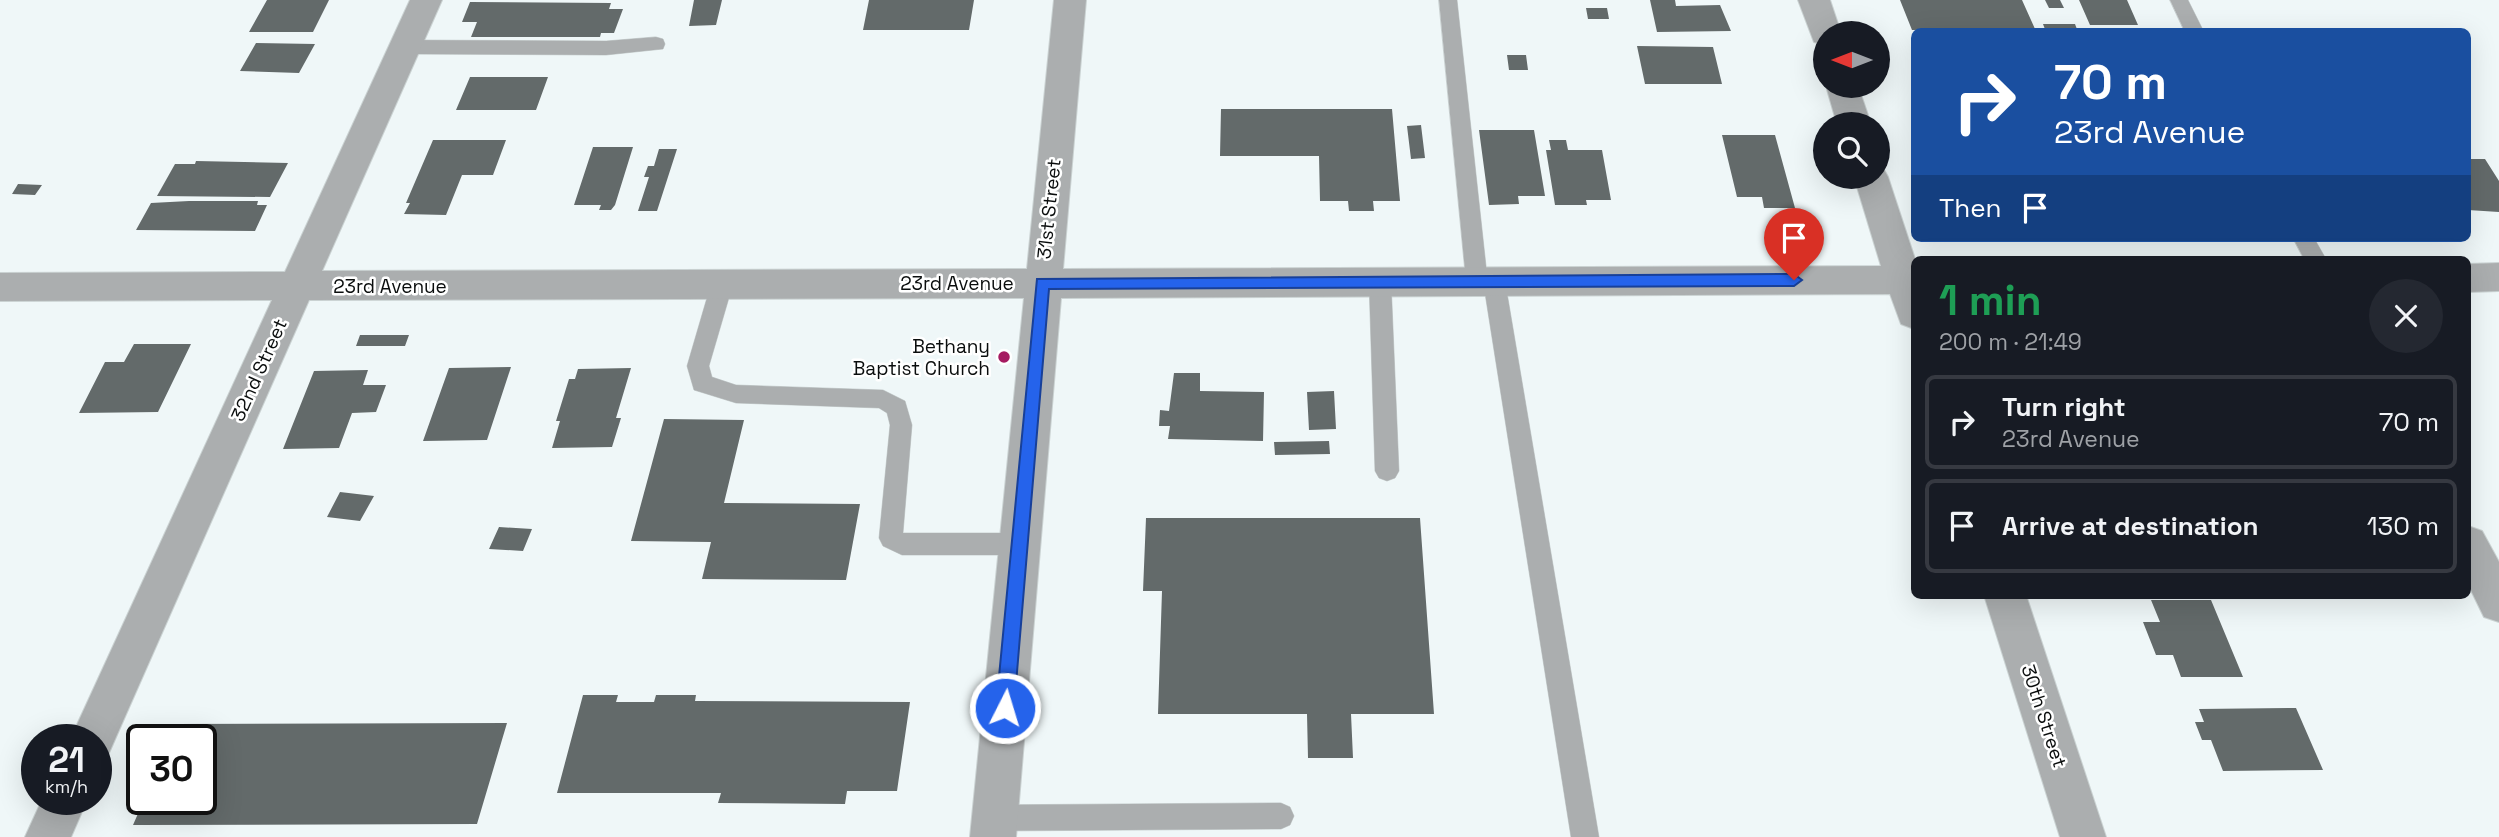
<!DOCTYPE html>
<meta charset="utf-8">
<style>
body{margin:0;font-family:"Space Grotesk",sans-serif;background:#242831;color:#f1f3f6;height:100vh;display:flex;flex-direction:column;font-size:26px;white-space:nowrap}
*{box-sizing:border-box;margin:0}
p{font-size:23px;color:#9ea1a6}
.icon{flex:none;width:38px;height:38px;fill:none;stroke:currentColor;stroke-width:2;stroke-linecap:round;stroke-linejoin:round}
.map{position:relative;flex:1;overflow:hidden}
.drawer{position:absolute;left:1911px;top:256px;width:560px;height:343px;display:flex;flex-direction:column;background:#171b24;border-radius:10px;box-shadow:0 7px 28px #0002}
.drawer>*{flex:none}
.guide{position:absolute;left:1911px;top:28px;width:560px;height:214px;border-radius:10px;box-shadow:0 7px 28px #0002;background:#1a4fa0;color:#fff;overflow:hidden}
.needle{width:46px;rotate:270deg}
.fabs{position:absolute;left:1813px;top:21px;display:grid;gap:14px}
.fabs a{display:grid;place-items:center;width:77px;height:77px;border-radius:50%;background:#171b24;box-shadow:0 7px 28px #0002;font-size:35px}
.speed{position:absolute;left:21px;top:724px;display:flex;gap:14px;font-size:35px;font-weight:700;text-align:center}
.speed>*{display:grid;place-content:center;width:91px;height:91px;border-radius:50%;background:#171b24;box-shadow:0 7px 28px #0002;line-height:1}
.speed small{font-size:18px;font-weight:400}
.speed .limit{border:4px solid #111;border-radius:10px;background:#fff;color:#111}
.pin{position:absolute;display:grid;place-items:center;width:60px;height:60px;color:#fff;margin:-72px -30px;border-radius:50% 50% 50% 0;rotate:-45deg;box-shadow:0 0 7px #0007}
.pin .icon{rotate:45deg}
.me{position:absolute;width:77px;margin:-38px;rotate:5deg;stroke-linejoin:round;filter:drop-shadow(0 0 5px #0008)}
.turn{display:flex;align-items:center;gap:24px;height:147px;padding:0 28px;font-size:32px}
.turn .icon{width:91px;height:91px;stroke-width:2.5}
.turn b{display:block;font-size:49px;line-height:60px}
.then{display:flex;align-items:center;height:66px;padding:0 28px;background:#0003;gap:14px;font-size:26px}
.round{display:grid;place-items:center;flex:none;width:74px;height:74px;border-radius:37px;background:#242831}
.summary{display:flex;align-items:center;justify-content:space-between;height:119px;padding:0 28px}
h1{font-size:42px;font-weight:800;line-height:52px;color:#1e9e55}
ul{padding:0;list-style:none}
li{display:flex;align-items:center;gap:21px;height:94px;margin:0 14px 10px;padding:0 14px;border:4px solid #363941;border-radius:10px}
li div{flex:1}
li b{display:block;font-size:26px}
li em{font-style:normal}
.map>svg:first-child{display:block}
.building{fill:#636a6a}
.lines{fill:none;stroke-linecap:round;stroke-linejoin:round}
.lane-casing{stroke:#cad2d2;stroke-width:1}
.street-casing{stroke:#cad2d2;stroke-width:2}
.lane{fill:#abaeaf;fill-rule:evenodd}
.street{fill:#abaeaf;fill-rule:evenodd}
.route{fill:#2563eb;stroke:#184099;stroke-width:2}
.poi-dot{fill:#a51b61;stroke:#fff;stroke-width:2.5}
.labels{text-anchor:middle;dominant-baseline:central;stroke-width:5;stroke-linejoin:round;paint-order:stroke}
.street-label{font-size:19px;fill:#0a0d0d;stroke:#fff}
.poi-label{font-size:19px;fill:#0a0d0d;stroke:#fff;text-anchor:end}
</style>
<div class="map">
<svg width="2499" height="837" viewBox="0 0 2499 837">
<rect width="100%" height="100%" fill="#eff7f8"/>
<path class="building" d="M267 0H329L313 32H249Z
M694 0H722L716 25 689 26Z
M869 0H974L969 30H863Z
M1650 0H1675L1676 6 1720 5 1731 31 1657 32Z
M1900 0H2022L2035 29 1912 30Z
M2045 0H2060L2064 8H2049Z
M2079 0H2127L2138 25H2090Z
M470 2 611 3 609 9H623L614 33H601L600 37H471L477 22H462Z
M1586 8H1607L1609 19H1588Z
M2043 24H2075L2078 32H2046Z
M256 43 315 44 299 73 240 71Z
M1637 46 1713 47 1722 84H1645Z
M1507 55H1526L1528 70H1509Z
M470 77H548L536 110H456Z
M1221 109H1392L1400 201H1373L1374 211H1349L1348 201H1320L1319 156H1220Z
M1421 125 1425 158 1411 159 1407 126Z
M1479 130H1534L1545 196H1518L1519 204 1489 205Z
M1722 135H1775L1795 208H1764L1762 197H1737Z
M433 140H506L493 175H462L446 215 404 214 410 203H406Z
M1549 140H1566L1568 150H1602L1611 200H1586L1587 205H1555L1546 150H1551Z
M593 147H633L615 205 611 210H599L601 205H574Z
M659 149H677L657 211H638L649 177H644L648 166H654Z
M2468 159H2485L2499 181V212L2468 210Z
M196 161 288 163 270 197 157 196 175 164H195Z
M18 184 42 185 35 195 12 194Z
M189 201H258L257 205H267L255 231 136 230 151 203Z
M360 335H409L405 346H356Z
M134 344H191L158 412 79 413 105 362H124Z
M511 367 487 440 423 441 449 368Z
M631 368 616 418H621L612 447 552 448 560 421H556L569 379H575L578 369Z
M368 370 363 385H386L376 412 352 413 339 448 283 449 314 371Z
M1174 373H1200V391L1264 392 1263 441 1168 439 1170 426H1159L1160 410 1169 411Z
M1334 391 1336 429 1309 430 1307 392Z
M664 419 744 420 724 503 860 504 846 580 702 579 711 542 631 541Z
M1329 441 1330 454 1275 455 1274 442Z
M340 492 374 496 360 521 327 517Z
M1146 518H1420L1434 714H1351L1353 758H1308L1307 714H1158L1162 591H1143Z
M499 527 532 529 523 551 489 549Z
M2151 600H2211L2243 677H2181L2173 655H2156L2143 622H2160Z
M583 695H618L616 702H654L656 695H696L695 701 910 702 897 791H847L845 804 718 803 721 793H557Z
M2296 708 2323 770 2223 771 2211 740H2202L2195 722H2204L2199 709Z
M507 723 477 824 133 825 144 800H201V740H169L176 724Z"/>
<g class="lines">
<defs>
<path id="lane" d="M1439 0H1457L1487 275 1494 273 1502 275 1505 281 1599 837H1571L1484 287 1477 289 1469 287 1466 281Z
M2170 0H2188L2204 32H2185Z
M656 37 663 39 665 44 663 49 606 55 405 54 398 52 396 47 398 42 405 40 606 41Z
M2293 238H2314L2326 259H2304Z
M1380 273 1388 275 1391 281 1399 471 1395 478 1387 481 1379 478 1375 471 1369 281 1372 275Z
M722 275 730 278 733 284 709 366 712 377 736 385 883 390 905 401 912 425 903 533H1019L1027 536 1031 544 1027 552 1019 555H902L883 546 879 538 890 425 887 413 879 408 736 403 694 390 687 366 711 284 714 278Z
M1281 803 1290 807 1294 816 1290 825 1281 829 995 831 986 827 982 818 986 809 995 805Z"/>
<path id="street" d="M410 0H442L322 271 1027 269 1054 0H1086L1063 269 1881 266 1854 177H1878V166L1883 168 1888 177 1915 259 1914 329 1901 324 1890 294 1061 298 1016 837H970L1024 298 309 300 108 755 96 760V740H70L272 300 0 301V273L285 272Z
M1798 0H1830L1841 33H1825V45L1814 42Z
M1826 86H1858L1871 124H1837Z
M2499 263V291L2468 292V264Z
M2468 526 2482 531 2499 562V622L2484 617 2468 584Z
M1984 595H2026L2106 837H2060Z
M42 800H87L71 837H25Z"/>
</defs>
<use href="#lane" class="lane-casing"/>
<use href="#street" class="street-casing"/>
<use href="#lane" class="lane"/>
<use href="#street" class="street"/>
</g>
<path class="route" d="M1794 274 1802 280 1794 286 1049 289 1014 708 1011 715 1005 717 998 715 996 708 1037 279Z"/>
<circle class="poi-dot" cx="1004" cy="357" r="7"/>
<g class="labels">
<g class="street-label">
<text transform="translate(1049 209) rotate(-84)">31st Street</text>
<text x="957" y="283">23rd Avenue</text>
<text x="390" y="286">23rd Avenue</text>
<text transform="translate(259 370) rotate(-66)">32nd Street</text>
<text transform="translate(2044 716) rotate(72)">30th Street</text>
</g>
<g class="poi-label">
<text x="990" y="346">Bethany<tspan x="990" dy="22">Baptist Church</tspan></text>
</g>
</g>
</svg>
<div class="fabs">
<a><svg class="needle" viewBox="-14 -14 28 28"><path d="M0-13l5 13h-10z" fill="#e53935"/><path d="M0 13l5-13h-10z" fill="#9ea1a6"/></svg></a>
<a><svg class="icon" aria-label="search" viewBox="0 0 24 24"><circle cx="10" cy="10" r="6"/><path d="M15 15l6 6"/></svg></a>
</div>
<div class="speed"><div>21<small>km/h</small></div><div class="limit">30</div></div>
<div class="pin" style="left:1794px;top:280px;background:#d93025"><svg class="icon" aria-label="arrive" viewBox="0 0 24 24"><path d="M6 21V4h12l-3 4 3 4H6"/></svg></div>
<svg class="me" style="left:1005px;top:708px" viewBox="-20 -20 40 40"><circle r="17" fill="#2563eb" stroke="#fff" stroke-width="3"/><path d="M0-11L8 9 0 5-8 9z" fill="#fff"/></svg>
<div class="guide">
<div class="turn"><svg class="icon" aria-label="right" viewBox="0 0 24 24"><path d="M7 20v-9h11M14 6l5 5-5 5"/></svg><div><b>70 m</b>23rd Avenue</div></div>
<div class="then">Then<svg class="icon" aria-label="arrive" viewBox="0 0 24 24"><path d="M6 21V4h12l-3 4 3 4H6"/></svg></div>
</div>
<section class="drawer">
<div class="summary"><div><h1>1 min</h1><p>200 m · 21:49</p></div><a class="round"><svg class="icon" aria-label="close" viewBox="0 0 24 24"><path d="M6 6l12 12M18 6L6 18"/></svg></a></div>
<ul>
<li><svg class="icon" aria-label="right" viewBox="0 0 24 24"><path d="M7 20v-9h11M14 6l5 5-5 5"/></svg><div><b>Turn right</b><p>23rd Avenue</p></div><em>70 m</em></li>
<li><svg class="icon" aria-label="arrive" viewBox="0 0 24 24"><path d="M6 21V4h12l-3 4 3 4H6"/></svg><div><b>Arrive at destination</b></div><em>130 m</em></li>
</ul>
</section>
</div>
